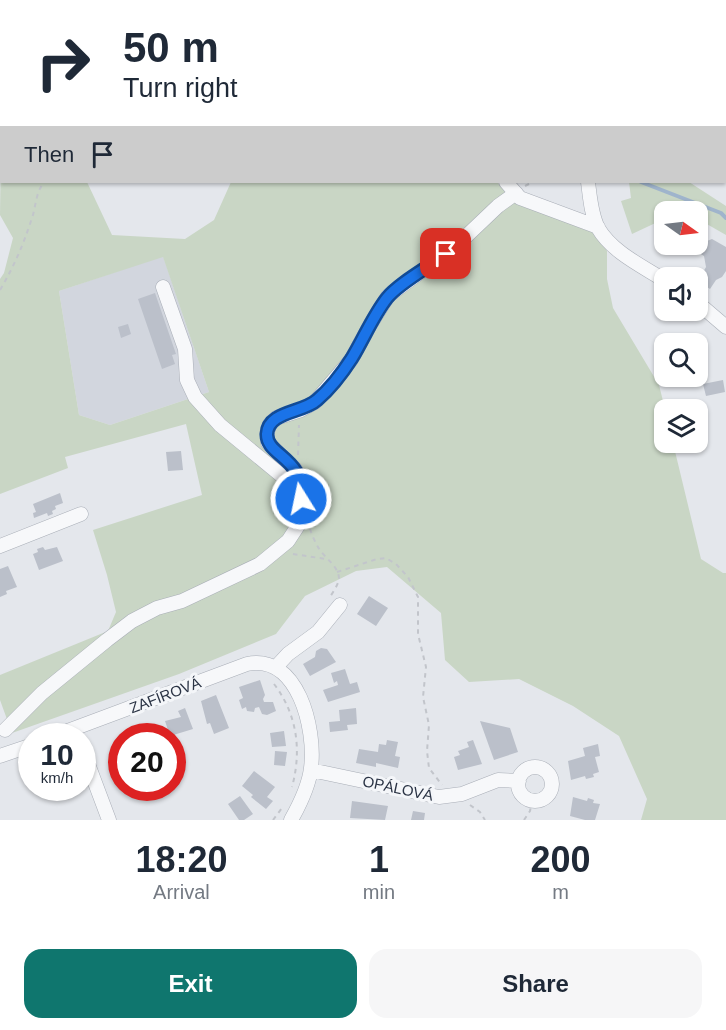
<!DOCTYPE html>
<meta charset="utf-8">
<style>
body{margin:0;font-family:Helvetica,sans-serif;background:#f6f6f7;color:#1f2937;height:100vh;display:flex;flex-direction:column;font-size:22px;white-space:nowrap}
*{box-sizing:border-box;margin:0}
p{font-size:20px;color:#747a83}
.icon{flex:none;width:33px;height:33px;fill:none;stroke:currentColor;stroke-width:2;stroke-linecap:round;stroke-linejoin:round}
.map{position:relative;height:820px;overflow:hidden}
.drawer{display:flex;flex-direction:column;background:#fff;flex:1}
.drawer>*{flex:none}
.hud{position:absolute;left:0px;top:0px;width:726px;height:183px;box-shadow:0 2px 4px #0004;background:#fff;color:#1f2937;overflow:hidden}
.needle{width:39px;rotate:104deg}
.buttons{position:absolute;left:654px;top:201px;display:grid;gap:12px}
.buttons a{display:grid;place-items:center;width:54px;height:54px;border-radius:12px;background:#fff;box-shadow:0 2px 4px #0004;font-size:30px}
.speed{position:absolute;left:18px;top:723px;display:flex;gap:12px;font-size:30px;font-weight:700;text-align:center}
.speed>*{display:grid;place-content:center;width:78px;height:78px;border-radius:50%;background:#fff;box-shadow:0 2px 4px #0004;line-height:1}
.speed small{font-size:15px;font-weight:400}
.speed .limit{border:9px solid #d22;background:#fff;color:#111}
.pin{position:absolute;display:grid;place-items:center;width:51px;height:51px;color:#fff;margin:-26px;border-radius:12px;box-shadow:0 3px 9px #0006}
.me{position:absolute;width:66px;margin:-33px;rotate:350deg;stroke-linejoin:round;filter:drop-shadow(0 0 4px #0008)}
.turn{display:flex;align-items:center;gap:21px;height:126px;padding:0 24px;font-size:27px}
.turn .icon{width:78px;height:78px;stroke-width:2.5}
.turn b{display:block;font-size:42px;line-height:51px}
.then{display:flex;align-items:center;height:57px;padding:0 24px;background:#0003;gap:12px;font-size:22px}
.eta{display:flex;justify-content:space-evenly;align-items:center;height:102px;text-align:center}
.eta b{font-size:36px;font-weight:700;line-height:42px}
.action{display:flex;gap:12px;margin-top:auto;padding:12px 24px}
.action a{flex:1;height:69px;border-radius:18px;background:#0f766e;color:#fff;font-size:24px;font-weight:700;line-height:69px;text-align:center}
.action a+a{background:#f6f6f7;color:#1f2937}
.map>svg:first-child{display:block}
.built{fill:#d2d6de}
.green{fill:#c9d6c5;fill-rule:evenodd}
.lines{fill:none;stroke-linecap:round;stroke-linejoin:round}
.stream{stroke:#9fb4cc;stroke-width:4}
.building{fill:#bbc0ca}
.minor-casing{stroke:#a9aeb7;stroke-width:15}
.path{stroke:#c2c5cb;stroke-width:2;stroke-dasharray:4.5 4.5;stroke-linecap:butt}
.minor{stroke:#f7f8fa;stroke-width:14}
.route-casing{stroke:#114b97;stroke-width:15}
.route{stroke:#1a73e8;stroke-width:10}
.labels{text-anchor:middle;dominant-baseline:central;stroke-width:6;stroke-linejoin:round;paint-order:stroke}
.street-label{font-size:15px;fill:#2b3445;stroke:#f4f6f9}
</style>
<div class="map">
<svg width="726" height="820" viewBox="0 0 726 820">
<rect width="100%" height="100%" fill="#e4e7ec"/>
<path class="built" d="M163 256 209 392 110 425 79 415 59 291Z"/>
<path class="green" d="M1 144 2 182H87L112 235 185 239 214 220 231 182H497L514 201 596 231 607 251V279L613 308 659 385 665 409 664 442 673 443 701 559 723 573H726V820H641L647 799 619 736 573 706 519 679 469 682 445 660 441 613 387 567 356 571 305 596 276 634 179 674 12 733 0 700V675L108 631 116 612 107 575 93 530 202 495 186 424 65 457 68 468 0 494V279L4 273 13 238 0 215ZM163 257 209 392 110 425 79 415 59 291Z
M629 182H689L726 206V235L698 219V212H664V219L632 234 621 201 631 198Z"/>
<g class="lines">
<path class="stream" d="M637 0 638 2
M641 182 721 213 726 218"/>
</g>
<path class="building" d="M698 235 707 241 712 239 726 247V271L722 277 716 280 710 289 698 281 706 267 704 256 685 244H698Z
M155 293 176 354 172 355 175 364 162 369 138 299Z
M128 324 131 334 121 338 118 327Z
M723 380 725 392 706 396 703 384Z
M181 451 183 470 168 471 166 452Z
M60 493 63 503 55 506 56 509 52 511 53 514 48 516 47 513 34 518 33 513 36 512 33 504Z
M43 547 45 550 57 547 63 561 39 570 33 554 38 552 37 549Z
M8 566 17 587 6 591 7 594 0 597V569Z
M369 596 388 608 376 626 357 614Z
M321 648 327 649 336 662 310 676 303 664 315 657 316 651Z
M345 669 350 684 357 682 360 692 328 702 323 690 338 685 337 681 334 683 331 673Z
M260 680 265 695 263 699 264 702H273L276 711 267 715 262 714 259 707 255 708 254 712 247 711 246 707 242 709 239 700 243 698 239 687Z
M216 695 229 728 214 734 210 723 207 724 201 701Z
M185 708 193 729 170 736 165 721 181 717 178 711Z
M356 708 357 724 347 725 348 730 330 732 329 722 340 721 339 710Z
M480 721 510 728 518 752 494 760Z
M284 731 286 746 272 747 270 733Z
M387 740 398 742 395 756 400 757 398 768 376 763V767L356 763 359 749 378 752 379 744 386 745Z
M473 740 482 764 458 770 454 757 460 755 458 751 469 747 467 742Z
M598 744 600 756 595 757 599 772 593 774 594 777 586 779 585 776 571 780 568 761 585 756 583 748Z
M275 751 287 752 285 766 274 765Z
M254 771 275 787 267 797 273 801 266 809 251 797 253 795 242 786Z
M240 796 253 814 244 820H239L228 804Z
M573 797 587 801 588 798 594 800 593 803 600 804 595 820H585L570 816Z
M352 801 388 806 385 820 350 818Z
M413 811 425 813 424 820H411Z"/>
<g class="lines">
<defs>
<path id="minor" d="M582 0V2
M124 2 125 0
M212 2V0
M0 81H2
M506 182 520 198 598 227
M588 182C590 197 591 214 598 228 612 252 642 266 664 280
M163 287 185 349 187 380 195 397 220 425 293 485 301 499
M698 303 726 327
M0 546 81 514
M276 667 288 654 318 632 340 605
M5 730 42 693 107 640 132 621 157 608 182 601 260 564 288 541 301 521 302 510 301 479 295 469 268 443 267 433 270 424 276 418 301 410 315 402 351 360 370 325 388 296 457 245 498 206 516 193
M54 736 247 664C298 653 316 729 311 768 309 786 300 804 291 820
M82 748 109 820
M0 756 32 745
M518 784a17 17 0 1 1 34 0a17 17 0 1 1-34 0Z
M311 770 439 797 462 794 498 780 519 781"/>
</defs>
<use href="#minor" class="minor-casing"/>
<path class="path" d="M525 186 533 182
M0 290C14 266 22 248 31 221 36 208 35 194 44 182
M298 455 299 425
M310 529C312 535 315 542 318 547 324 558 339 566 339 579 338 585 333 592 330 597
M293 554 326 559
M337 572 377 559 386 558 396 564 408 577 418 597V634L426 667 423 697 429 725 427 751 429 768 442 785
M274 684C297 714 302 750 292 787
M470 805 480 812 485 820
M273 820 282 808
M524 820 530 811 532 801"/>
<use href="#minor" class="minor"/>
</g>
<g class="lines">
<defs>
<path id="route" d="M301 499C306 458 266 456 267 434 268 411 303 413 317 400 330 389 343 372 352 358 364 338 373 316 387 298 399 283 429 267 446 254"/>
</defs>
<use href="#route" class="route-casing"/>
<use href="#route" class="route"/>
</g>
<g class="labels">
<g class="street-label">
<text transform="translate(165 695) rotate(-21)">ZAFÍROVÁ</text>
<text transform="translate(398 788) rotate(12)">OPÁLOVÁ</text>
</g>
</g>
</svg>
<div class="buttons">
<a><svg class="needle" viewBox="-14 -14 28 28"><path d="M0-13l5 13h-10z" fill="#e53935"/><path d="M0 13l5-13h-10z" fill="#747a83"/></svg></a>
<a><svg class="icon" aria-label="sound" viewBox="0 0 24 24"><path d="M4 9h4l5-4v14l-5-4H4zM17 9q2 3 0 6"/></svg></a>
<a><svg class="icon" aria-label="search" viewBox="0 0 24 24"><circle cx="10" cy="10" r="6"/><path d="M15 15l6 6"/></svg></a>
<a><svg class="icon" aria-label="layers" viewBox="0 0 24 24"><path d="M12 4l9 5-9 5-9-5zM3 14l9 5 9-5"/></svg></a>
</div>
<div class="speed"><div>10<small>km/h</small></div><div class="limit">20</div></div>
<div class="pin" style="left:446px;top:254px;background:#d93025"><svg class="icon" aria-label="arrive" viewBox="0 0 24 24"><path d="M6 21V4h12l-3 4 3 4H6"/></svg></div>
<svg class="me" style="left:301px;top:499px" viewBox="-20 -20 40 40"><circle r="17" fill="#1a73e8" stroke="#fff" stroke-width="3"/><path d="M0-11L8 9 0 5-8 9z" fill="#fff"/></svg>
<div class="hud">
<div class="turn"><svg class="icon" aria-label="right" viewBox="0 0 24 24"><path d="M7 20v-9h11M14 6l5 5-5 5"/></svg><div><b>50 m</b>Turn right</div></div>
<div class="then">Then<svg class="icon" aria-label="arrive" viewBox="0 0 24 24"><path d="M6 21V4h12l-3 4 3 4H6"/></svg></div>
</div>
</div>
<section class="drawer">
<div class="eta">
<div><b>18:20</b><p>Arrival</p></div>
<div><b>1</b><p>min</p></div>
<div><b>200</b><p>m</p></div>
</div>
<div class="action"><a>Exit</a><a>Share</a></div>
</section>
